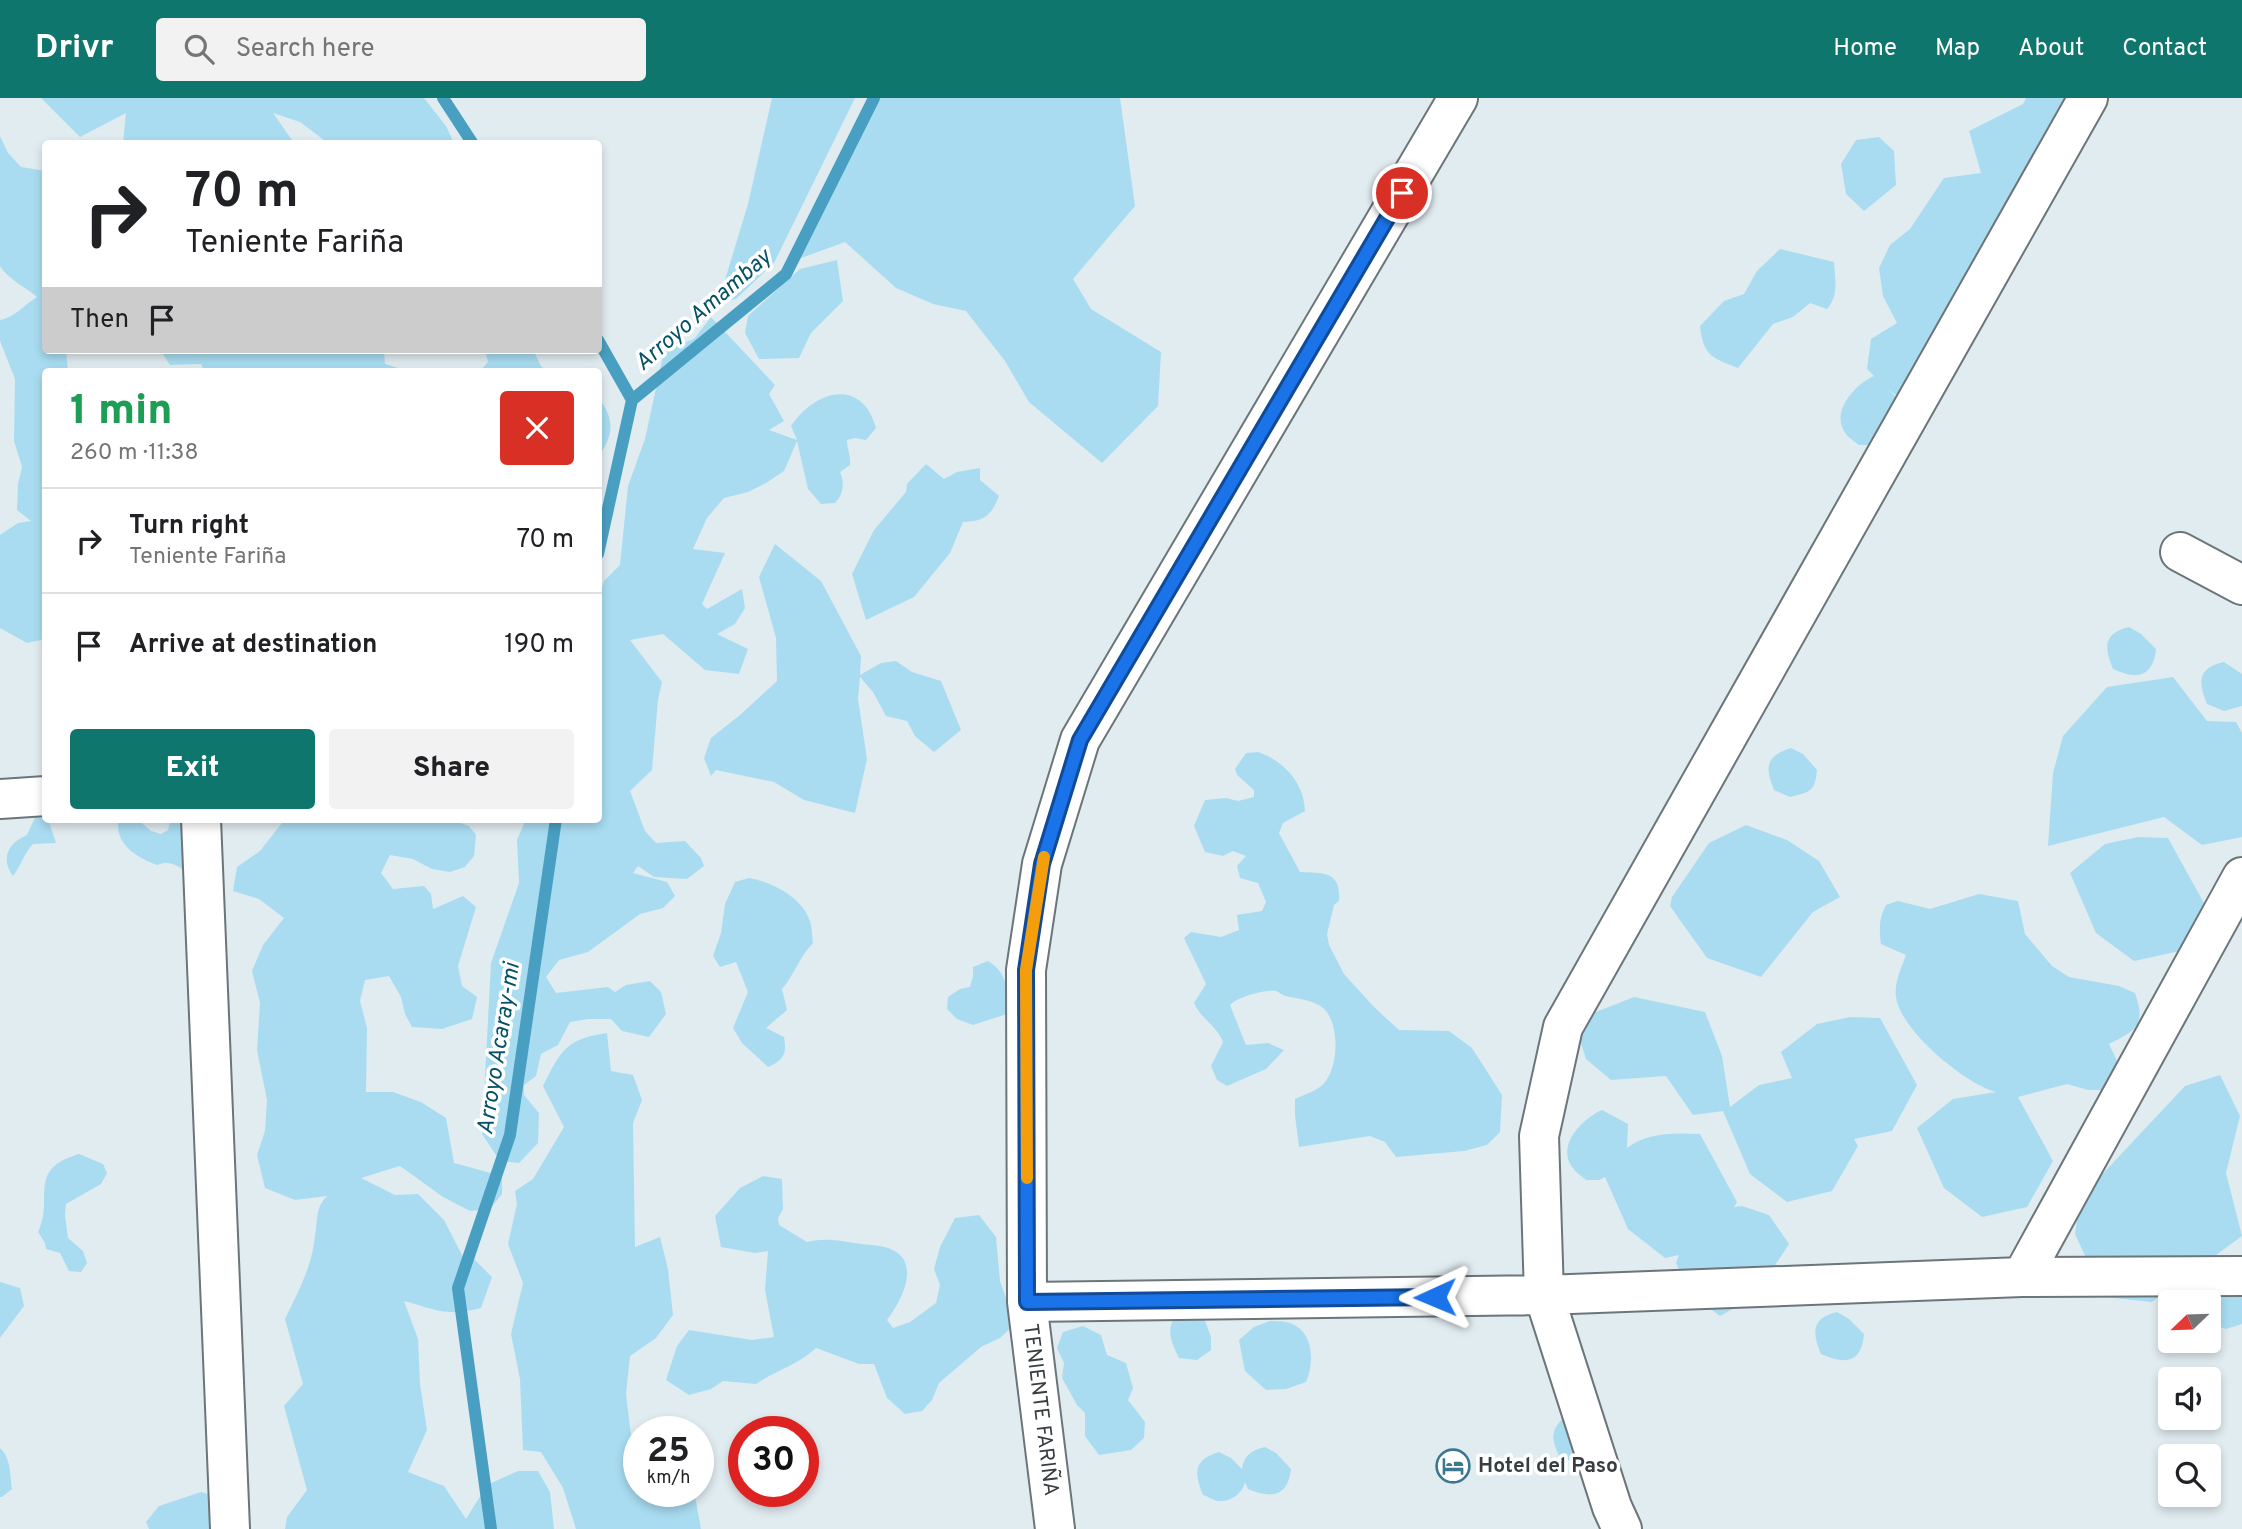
<!DOCTYPE html>
<meta charset="utf-8">
<style>
body{margin:0;font-family:Overpass,sans-serif;background:#f2f2f2;color:#202124;height:100vh;display:flex;flex-direction:column;font-size:26px;white-space:nowrap}
*{box-sizing:border-box;margin:0}
p{font-size:23px;color:#757577}
.icon{flex:none;width:38px;height:38px;fill:none;stroke:currentColor;stroke-width:2;stroke-linecap:round;stroke-linejoin:round}
.map{position:relative;flex:1;overflow:hidden}
.sheet{position:absolute;left:42px;top:270px;width:560px;height:455px;display:flex;flex-direction:column;background:#fff;border-radius:7px;box-shadow:0 4px 10px #0003}
.sheet>*{flex:none}
.banner{position:absolute;left:42px;top:42px;width:560px;height:214px;border-radius:7px;box-shadow:0 4px 10px #0003;background:#fff;color:#202124;overflow:hidden}
.needle{width:46px;rotate:247deg}
.buttons{position:absolute;left:2158px;top:1192px;display:grid;gap:14px}
.buttons a{display:grid;place-items:center;width:63px;height:63px;border-radius:7px;background:#fff;box-shadow:0 4px 10px #0003;font-size:35px}
.speed{position:absolute;left:623px;top:1318px;display:flex;gap:14px;font-size:35px;font-weight:700;text-align:center}
.speed>*{display:grid;place-content:center;width:91px;height:91px;border-radius:50%;background:#fff;box-shadow:0 4px 10px #0003;line-height:1}
.speed small{font-size:18px;font-weight:400}
.speed .limit{border:10px solid #d22;background:#fff;color:#111}
.pin{position:absolute;display:grid;place-items:center;width:60px;height:60px;color:#fff;margin:-30px;border:4px solid #fff;border-radius:50%;box-shadow:0 2px 7px #0007}
.me{position:absolute;width:77px;margin:-38px;rotate:269deg;stroke-linejoin:round;filter:drop-shadow(0 0 5px #0008)}
.turn{display:flex;align-items:center;gap:24px;height:147px;padding:0 28px;font-size:32px}
.turn .icon{width:91px;height:91px;stroke-width:2.5}
.turn b{display:block;font-size:49px;line-height:60px}
.then{display:flex;align-items:center;height:66px;padding:0 28px;background:#0003;gap:14px;font-size:26px}
.round{display:grid;place-items:center;flex:none;width:74px;height:74px;border-radius:7px;background:#f2f2f2}
.head{display:flex;align-items:center;justify-content:space-between;height:119px;padding:0 28px}
h1{font-size:42px;font-weight:800;line-height:52px;color:#1e9e55}
.action{display:flex;gap:14px;margin-top:auto;padding:14px 28px}
.action a{flex:1;height:80px;border-radius:7px;background:#0f766e;color:#fff;font-size:28px;font-weight:800;line-height:80px;text-align:center}
.action a+a{background:#f2f2f2;color:#202124}
ul{padding:0;list-style:none}
li{display:flex;align-items:center;gap:21px;height:105px;padding:0 28px;border-top:2px solid #e0e0e0}
li div{flex:1}
li b{display:block;font-size:26px}
li em{font-style:normal}
header{display:flex;align-items:center;gap:42px;box-sizing:border-box;height:98px;padding:0 35px;background:#0f766e;color:#fff}
header strong{font-size:33px}
nav{display:flex;gap:38px;margin-inline-start:auto;font-size:24px}
.search{width:490px;height:63px;background:#f2f2f2;display:flex;align-items:center;gap:18px;box-sizing:border-box;padding:0 24px;border-radius:7px;color:#757577;font-size:26px}
.map>svg:first-child{display:block}
.green{fill:#a9dcf1}
.lines{fill:none;stroke-linecap:round;stroke-linejoin:round}
.stream{stroke:#499fc1;stroke-width:12}
.minor-casing{stroke:#6b757a;stroke-width:42}
.minor{stroke:#fff;stroke-width:38}
.route-casing{stroke:#114b97;stroke-width:18}
.route{stroke:#1a73e8;stroke-width:12}
.slow{stroke:#f59e0b;stroke-width:12}
.labels{text-anchor:middle;dominant-baseline:central;stroke-width:7;stroke-linejoin:round;paint-order:stroke}
.street-label{font-size:21px;fill:#383d3f;stroke:#fff}
.poi-label{font-size:21px;font-weight:bold;fill:#383d3f;stroke:#fff;text-anchor:start}
.water-label{font-size:23px;font-style:italic;fill:#055168;stroke:#fff}
</style>
<header>
<strong>Drivr</strong>
<div class="search"><svg class="icon" aria-label="search" viewBox="0 0 24 24"><circle cx="10" cy="10" r="6"/><path d="M15 15l6 6"/></svg>Search here</div>
<nav><a>Home</a><a>Map</a><a>About</a><a>Contact</a></nav>
</header>
<div class="map">
<svg width="2242" height="1431" viewBox="0 0 2242 1431">
<rect width="100%" height="100%" fill="#e1ecf1"/>
<path class="green" d="M41 0H424L446 28 454 45H328L300 24 273 15 294 45H123L126 15 80 39Z
M772 0H855L774 165 736 201 718 205 748 106Z
M874 0H1120L1135 108 1073 181 1091 211 1161 254 1158 308 1102 365 1029 304 1005 263 966 213 933 206 896 190 845 144 793 163Z
M2026 0H2095L1899 300 1887 290 1898 301 1874 347H1859C1855 344 1849 340 1846 336 1829 315 1855 286 1874 278L1867 271 1871 241 1897 225 1883 198 1879 170 1890 147 1910 131 1944 80 1981 75 1969 33 2023 6Z
M0 38 8 55 21 69 45 73 46 252H66L68 273H46L45 541 27 545 0 530V437L18 425 31 423 17 412 18 386 22 369 14 343 15 281 0 243V222C14 220 25 206 37 199 24 188 9 182 0 168Z
M1879 39 1894 53 1896 87 1864 113 1846 96 1841 66 1856 42Z
M1780 151 1834 164C1835 181 1839 198 1827 211L1810 205 1793 219 1773 226 1738 270C1712 260 1703 257 1700 228L1724 203 1744 196 1757 173Z
M837 162 843 203 811 235 799 260 759 261 745 235 748 218 800 171Z
M711 219 775 287 769 296 784 323 769 332 797 342 791 328C815 292 862 279 876 330L866 342 855 340 847 342C847 351 851 358 850 367L840 374C845 385 843 397 835 405L821 406 808 391 797 343 784 373 766 385 748 394 724 400 707 420 693 451 725 455 702 506 707 511 742 491 745 510 735 526 717 536 748 551 739 576 705 572 663 536 630 542 662 584 658 602 652 672 630 693 645 733 656 745 685 743 701 760 704 768 687 781 654 779 638 768 633 775 667 784 675 798 663 810 640 816 588 854 559 862 546 879 556 895 608 889 615 894 626 887 650 883 661 894 666 916 649 939 622 933 611 921H588L570 924 558 947 541 956 536 978 524 987V997L539 1015 538 1045 519 1065 500 1063 482 1036 491 865 519 785 517 742 526 721H598V532L600 531 599 499 604 483 620 467 628 388 645 341 664 253 694 241Z
M160 252H384L385 266 408 273H204L201 266 170 267Z
M485 252H533L541 268 547 273H480L488 264Z
M598 299C615 321 614 336 599 358Z
M926 366 944 381 957 374 980 370V382L999 398C991 418 985 423 963 424L950 455 914 499 866 522 852 476 874 432 906 394 907 386Z
M775 446 821 483 861 558 860 577 881 565 896 563 912 574 941 583 961 632 934 654 915 638 907 623 886 618 873 594 860 579 858 601 867 661 855 715 804 702 774 684 716 672 711 678 704 660 711 640 740 617 777 583 776 540 759 479Z
M2129 529 2141 536 2156 551C2153 580 2136 582 2113 571 2104 550 2103 535 2129 529Z
M2224 564 2242 576V608L2224 613 2207 606C2198 584 2197 570 2224 564Z
M2173 579 2207 623 2236 624 2242 635V739L2202 747 2164 719 2048 748 2053 675 2063 638 2107 589Z
M1791 650 1803 656 1817 672C1815 694 1810 694 1790 699L1774 692C1765 670 1765 658 1791 650Z
M1258 654C1284 663 1304 685 1305 713L1283 725 1279 735 1300 774C1324 775 1341 773 1339 803L1334 807 1327 836 1329 847 1344 876 1374 909 1399 932 1449 933 1472 950 1502 997 1500 1034 1487 1047 1464 1053 1396 1059 1385 1044 1370 1038 1299 1049 1295 1017V1001C1303 997 1313 994 1320 989 1339 975 1340 930 1326 913 1317 902 1298 901 1285 898 1282 897 1279 894 1276 893 1266 891 1237 899 1230 907L1246 947 1268 945 1284 952 1266 971 1227 988 1217 982 1211 968 1223 944C1217 928 1201 921 1194 905L1206 886 1184 840 1191 834 1221 839 1239 832 1237 817 1262 813 1266 804 1258 785 1240 780 1237 768 1246 758 1233 753 1223 758 1205 754 1194 728 1205 702 1226 700 1238 703 1254 699V692L1237 677 1235 671 1246 655Z
M36 717 49 724 56 745 33 746C23 757 22 766 13 778 0 761 8 745 27 737Z
M119 721H137L151 733 161 736 168 732 171 721H196L191 779C180 769 172 761 157 767 137 760 113 745 119 721Z
M285 721H449L469 728 476 737 474 758 465 769 450 774 432 771 413 761 390 757 381 775 393 791 424 788 431 796 433 811 463 798 476 809 458 868 462 888 477 899 472 921 442 931 412 929 405 916 401 899 389 878 365 882 360 903 367 930 366 994H393L421 1004 446 1020 454 1065 491 1075 502 1081V1096L490 1111 470 1113 443 1099 400 1068 361 1080 395 1097 418 1096 444 1122 463 1159 474 1161 492 1179 481 1210C445 1219 438 1212 404 1203L418 1241 420 1286 427 1332 408 1374 444 1388 466 1421 487 1387 518 1373H538L550 1394 554 1431H285L287 1419 307 1392 284 1308 303 1286 285 1221C298 1194 312 1169 315 1138 318 1122 315 1110 327 1098L295 1102 265 1090 257 1057 265 1033 267 1002 257 952 260 905 252 873 263 847 284 820 259 801 233 793 237 769 260 753Z
M1746 727 1787 742 1819 763 1840 799 1813 814 1761 879 1707 860 1670 808 1672 799 1709 745Z
M2138 739 2168 740 2205 807 2180 853 2134 863 2096 835 2070 775 2105 746Z
M749 780C772 784 802 799 810 823 812 829 812 838 813 845 799 859 795 876 782 891L787 912 766 930 784 939C787 956 784 962 768 969L742 945 733 930 748 894 736 864 720 869 713 858 721 835 725 806 735 784Z
M1979 796 2018 803 2025 836 2052 868 2069 879 2119 888 2135 895C2146 927 2137 932 2109 946L2118 965 2108 992H2088L2067 986 2018 999 2053 1063 2027 1109 1982 1119 1944 1090 1917 1030 1953 1001 1996 994C1965 986 1900 932 1896 899 1894 885 1901 871 1906 857L1881 846C1879 831 1879 820 1886 807L1898 803 1930 811Z
M988 863C1009 876 1008 894 1007 916L973 927 957 921 947 911 948 899 960 891 970 889 973 878V869Z
M1634 899 1705 914 1722 958 1730 1009 1759 987 1792 980 1781 954 1817 926 1850 919 1880 920 1917 987 1892 1033 1854 1041 1858 1048 1832 1093 1787 1104 1750 1076 1723 1013 1693 1017 1666 978 1611 982 1586 961 1579 939 1588 917Z
M607 935 611 973 633 977 642 1002 633 1025 635 1149 660 1139 668 1171 673 1217 656 1240 630 1258 626 1296 631 1337 639 1339V1393H694L701 1431H576L563 1390 541 1354 523 1352 520 1281 511 1236 523 1185 508 1146 517 1106 515 1093 533 1081 564 1029 543 988C561 952 566 941 607 935Z
M2220 977 2240 1018 2226 1075 2242 1138 2152 1204 2104 1199 2075 1136 2080 1100 2185 988Z
M1602 1012 1628 1026 1627 1050C1648 1034 1675 1035 1700 1036L1737 1104 1734 1109 1742 1108 1769 1117 1789 1146 1754 1199 1720 1218 1691 1197 1676 1165 1679 1157 1665 1160 1628 1131 1605 1079 1599 1082H1586C1582 1078 1576 1075 1573 1070 1555 1048 1583 1020 1602 1012Z
M79 1056 103 1066 107 1075 101 1086 66 1106 65 1117 68 1140 83 1153 87 1165 81 1174 69 1173 60 1155 46 1151 45 1145 38 1134C55 1101 25 1072 79 1056Z
M763 1078 782 1081 783 1111 778 1120 779 1127 807 1144C826 1139 841 1143 861 1146 869 1147 879 1147 888 1150 923 1162 902 1202 887 1222L893 1230 910 1224 936 1205 940 1187 934 1171 940 1149 955 1120 979 1117 996 1139 1000 1183 1015 1226 1000 1240 981 1249 939 1285 932 1302 922 1313 905 1316 887 1300 874 1266H859L816 1250C797 1268 776 1272 756 1286L723 1283 711 1291 689 1297 666 1282 677 1248 689 1232 752 1242 774 1239 765 1192 768 1153 755 1155 721 1149 715 1118 740 1090Z
M0 1184 20 1190 24 1208 0 1240Z
M2237 1193 2242 1194V1226L2226 1231 2217 1228 2209 1239V1205Z
M1181 1210 1203 1217 1211 1239V1252L1197 1262 1179 1260C1169 1239 1165 1229 1181 1210Z
M1837 1214 1849 1221 1864 1236C1862 1265 1845 1267 1821 1256 1812 1235 1811 1220 1837 1214Z
M1270 1223C1275 1223 1281 1223 1286 1224 1314 1230 1315 1264 1306 1284L1286 1291 1266 1292 1245 1273 1239 1242 1254 1229Z
M1083 1228 1101 1237 1107 1257 1126 1265 1133 1290 1128 1302 1145 1324 1144 1340 1131 1352 1099 1357 1085 1338V1315L1077 1307 1062 1280 1064 1265 1057 1250 1063 1234Z
M1565 1318 1593 1360 1576 1365 1559 1358C1551 1339 1550 1334 1565 1318Z
M1265 1349 1276 1355 1291 1371C1288 1399 1271 1401 1248 1391L1245 1384C1243 1395 1231 1404 1219 1403 1214 1403 1207 1398 1203 1397 1194 1374 1193 1362 1219 1354L1231 1360 1242 1371C1244 1357 1252 1352 1265 1349Z
M0 1350C11 1360 10 1377 12 1391L2 1399H0Z
M201 1394 219 1399 231 1431H149L146 1424 159 1408Z"/>
<g class="lines">
<path class="stream" d="M443 0 473 46
M598 242 632 302 598 456
M632 302 786 176 874 0
M491 1431 458 1190 510 1037 556 721"/>
<defs>
<path id="minor" d="M2180 454 2242 487
M0 701 46 698
M201 721 230 1431
M2022 1179 2242 779
M1027 1204 1544 1197 2022 1179 2242 1178
M1055 1431 1027 1204 1026 872 1042 766 1080 642 1458 0
M1622 1431 1612 1409 1544 1197 1539 1038 1563 929 2088 0"/>
</defs>
<use href="#minor" class="minor-casing"/>
<use href="#minor" class="minor"/>
</g>
<g class="lines">
<defs>
<path id="route" d="M1402 95 1080 642 1042 766 1026 872 1027 1204 1435 1199"/>
</defs>
<use href="#route" class="route-casing"/>
<use href="#route" class="route"/>
<path class="slow" d="M1027 1080 1026 872 1044 759"/>
</g>
<defs>
<symbol id="hotel-ring" viewBox="-11 -11 22 22"><circle r="9.5" fill="#fff" stroke="#3b778f" stroke-width="1.5"/><path d="M-6-4.5h1.5V1H6V5H4.5V3h-9V5H-6ZM-4 0a1.8 1.8 0 1 1 3.6 0ZM.5 0V-2.5h3Q6-2.5 6 0Z" fill="#3b778f"/></symbol>
</defs>
<g fill-rule="evenodd">
<use href="#hotel-ring" x="1434" y="1349" width="38" height="38"/>
</g>
<g class="labels">
<g class="street-label">
<text transform="translate(1040 1312) rotate(83)">TENIENTE FARIÑA</text>
</g>
<g class="poi-label">
<text x="1478" y="1368">Hotel del Paso</text>
</g>
<g class="water-label">
<text transform="translate(704 213) rotate(-41)">Arroyo Amambay</text>
<text transform="translate(500 951) rotate(-81)">Arroyo Acaray-mi</text>
</g>
</g>
</svg>
<div class="buttons">
<a><svg class="needle" viewBox="-14 -14 28 28"><path d="M0-13l5 13h-10z" fill="#e53935"/><path d="M0 13l5-13h-10z" fill="#757577"/></svg></a>
<a><svg class="icon" aria-label="sound" viewBox="0 0 24 24"><path d="M4 9h4l5-4v14l-5-4H4zM17 9q2 3 0 6"/></svg></a>
<a><svg class="icon" aria-label="search" viewBox="0 0 24 24"><circle cx="10" cy="10" r="6"/><path d="M15 15l6 6"/></svg></a>
</div>
<div class="speed"><div>25<small>km/h</small></div><div class="limit">30</div></div>
<div class="pin" style="left:1402px;top:95px;background:#d93025"><svg class="icon" aria-label="arrive" viewBox="0 0 24 24"><path d="M6 21V4h12l-3 4 3 4H6"/></svg></div>
<svg class="me" style="left:1435px;top:1199px" viewBox="-20 -20 40 40"><path d="M0-17L14 15 0 8-14 15z" fill="#1a73e8" stroke="#fff" stroke-width="4"/></svg>
<div class="banner">
<div class="turn"><svg class="icon" aria-label="right" viewBox="0 0 24 24"><path d="M7 20v-9h11M14 6l5 5-5 5"/></svg><div><b>70 m</b>Teniente Fariña</div></div>
<div class="then">Then<svg class="icon" aria-label="arrive" viewBox="0 0 24 24"><path d="M6 21V4h12l-3 4 3 4H6"/></svg></div>
</div>
<section class="sheet">
<div class="head"><div><h1>1 min</h1><p>260 m · 11:38</p></div><a class="round" style="background:#d93025;color:#fff"><svg class="icon" aria-label="close" viewBox="0 0 24 24"><path d="M6 6l12 12M18 6L6 18"/></svg></a></div>
<ul>
<li><svg class="icon" aria-label="right" viewBox="0 0 24 24"><path d="M7 20v-9h11M14 6l5 5-5 5"/></svg><div><b>Turn right</b><p>Teniente Fariña</p></div><em>70 m</em></li>
<li><svg class="icon" aria-label="arrive" viewBox="0 0 24 24"><path d="M6 21V4h12l-3 4 3 4H6"/></svg><div><b>Arrive at destination</b></div><em>190 m</em></li>
</ul>
<div class="action"><a>Exit</a><a>Share</a></div>
</section>
</div>
